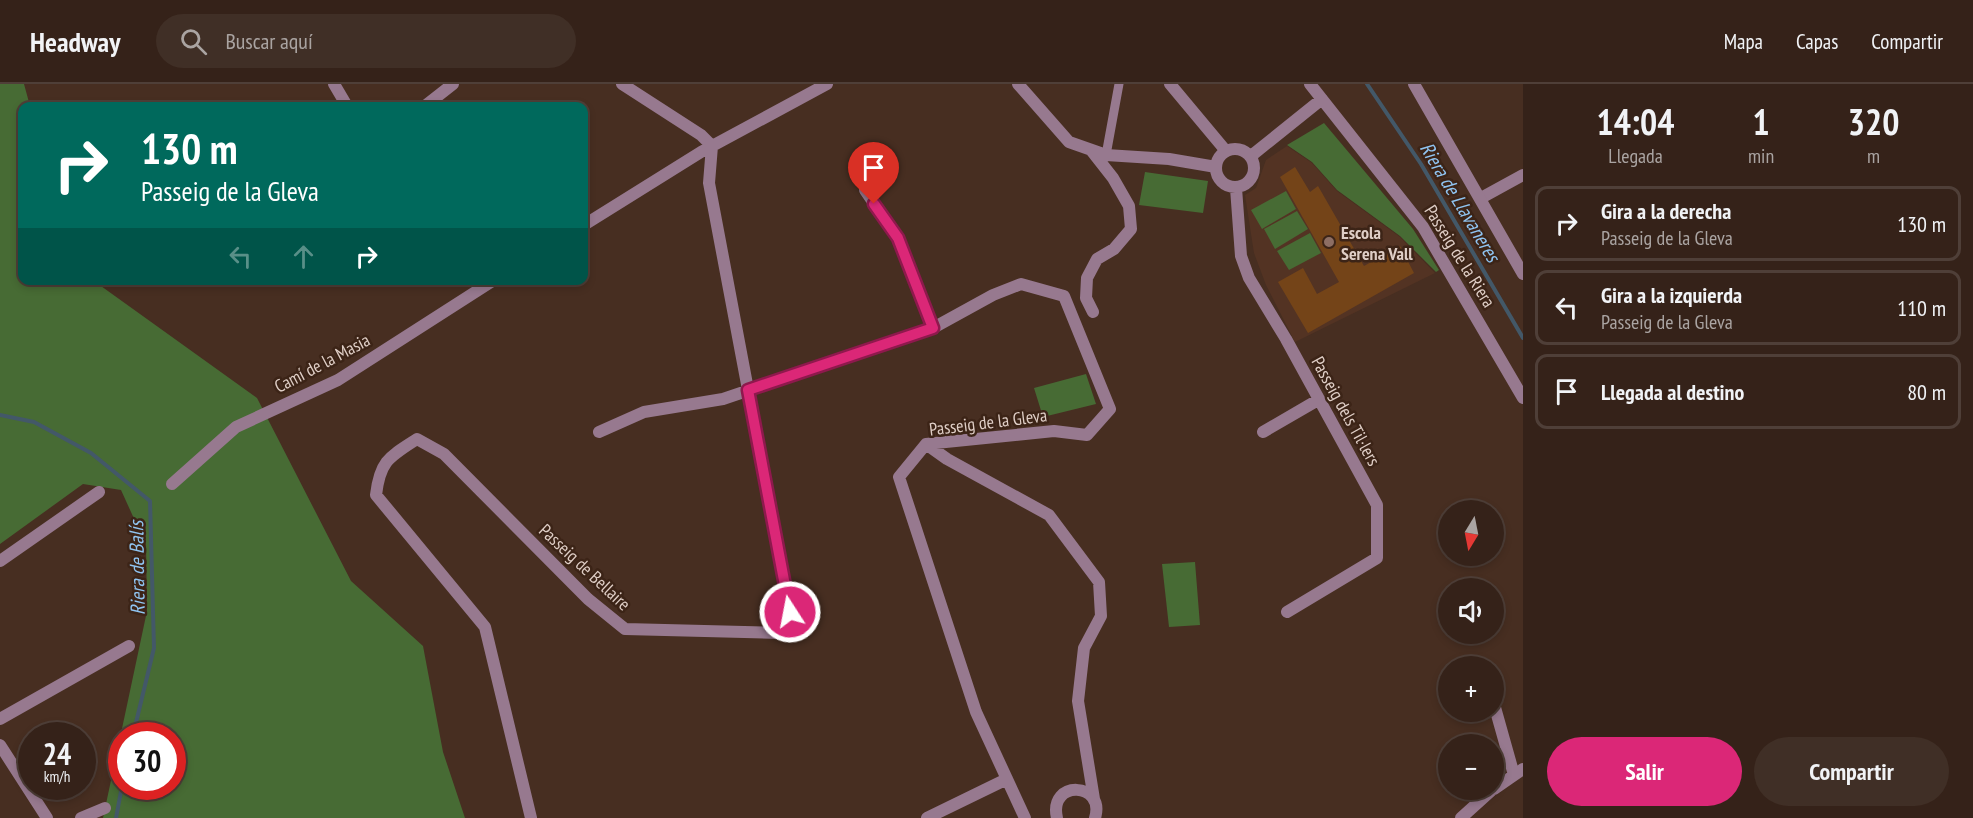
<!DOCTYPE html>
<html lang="es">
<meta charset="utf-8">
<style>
body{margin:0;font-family:"PT Sans Narrow",sans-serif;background:#402f26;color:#f1f3f6;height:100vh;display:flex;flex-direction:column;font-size:22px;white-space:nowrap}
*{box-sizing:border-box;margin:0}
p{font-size:20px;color:#aaa4a2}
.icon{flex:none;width:33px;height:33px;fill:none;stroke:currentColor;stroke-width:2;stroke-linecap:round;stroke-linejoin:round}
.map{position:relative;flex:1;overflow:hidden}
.panel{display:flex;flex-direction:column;background:#352219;width:450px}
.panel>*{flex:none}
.hud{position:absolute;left:18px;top:18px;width:570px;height:183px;border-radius:12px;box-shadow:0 3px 9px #0003,0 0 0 2px #4f3f38;background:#00695c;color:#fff;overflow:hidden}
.needle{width:39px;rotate:190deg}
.buttons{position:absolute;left:1438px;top:416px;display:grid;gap:12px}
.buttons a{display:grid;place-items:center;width:66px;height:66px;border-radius:50%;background:#352219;box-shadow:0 3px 9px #0003,0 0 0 2px #4f3f38;font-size:30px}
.speed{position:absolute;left:18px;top:638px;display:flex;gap:12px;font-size:30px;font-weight:700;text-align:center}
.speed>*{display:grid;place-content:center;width:78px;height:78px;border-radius:50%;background:#352219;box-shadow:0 3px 9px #0003,0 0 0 2px #4f3f38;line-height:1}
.speed small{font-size:15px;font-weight:400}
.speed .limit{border:9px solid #d22;background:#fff;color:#111}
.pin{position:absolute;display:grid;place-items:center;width:51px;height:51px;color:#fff;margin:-62px -26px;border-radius:50% 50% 50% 0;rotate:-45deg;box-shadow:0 0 6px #0007}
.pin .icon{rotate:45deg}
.me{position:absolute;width:66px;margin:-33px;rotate:349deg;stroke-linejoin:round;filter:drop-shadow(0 0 4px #0008)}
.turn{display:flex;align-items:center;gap:21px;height:126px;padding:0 24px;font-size:27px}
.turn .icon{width:78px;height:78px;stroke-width:2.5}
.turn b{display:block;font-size:42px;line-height:51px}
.lanes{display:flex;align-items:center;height:57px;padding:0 24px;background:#0003;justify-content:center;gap:30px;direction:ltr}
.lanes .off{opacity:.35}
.eta{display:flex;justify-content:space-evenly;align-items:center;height:102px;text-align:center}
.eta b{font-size:36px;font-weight:700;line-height:42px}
.primary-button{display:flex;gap:12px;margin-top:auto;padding:12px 24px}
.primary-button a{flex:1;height:69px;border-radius:36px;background:#db2777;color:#fff;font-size:24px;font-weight:700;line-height:69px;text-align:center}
.primary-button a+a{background:#402f26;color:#f1f3f6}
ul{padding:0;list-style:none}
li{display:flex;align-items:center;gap:18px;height:75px;margin:0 12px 9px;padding:0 12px;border:3px solid #4f3f38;border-radius:12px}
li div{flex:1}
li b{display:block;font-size:22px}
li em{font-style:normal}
header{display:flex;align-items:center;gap:36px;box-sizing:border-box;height:84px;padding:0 30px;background:#352219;border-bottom:2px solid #4f3f38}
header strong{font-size:28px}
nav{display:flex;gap:33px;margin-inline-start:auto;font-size:21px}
.search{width:420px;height:54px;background:#402f26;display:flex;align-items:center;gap:15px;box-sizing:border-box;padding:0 21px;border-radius:33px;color:#aaa4a2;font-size:22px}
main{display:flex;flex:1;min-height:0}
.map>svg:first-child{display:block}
.built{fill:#533323}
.green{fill:#476b34;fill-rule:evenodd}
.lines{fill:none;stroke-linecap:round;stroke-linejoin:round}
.stream{stroke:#435868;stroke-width:4}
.building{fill:#744418}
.pedestrian{stroke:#97798f;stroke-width:9}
.minor{stroke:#97798f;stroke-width:12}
.tertiary{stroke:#97798f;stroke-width:12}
.route-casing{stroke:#8e194d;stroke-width:15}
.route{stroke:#db2777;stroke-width:10}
.education-dot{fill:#8d6e63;stroke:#3c2417;stroke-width:2}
.labels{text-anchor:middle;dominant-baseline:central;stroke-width:5;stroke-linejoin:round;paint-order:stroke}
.poi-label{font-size:18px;font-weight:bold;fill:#dfcec6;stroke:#3c2417;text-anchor:start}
.street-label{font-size:18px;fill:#dfcec6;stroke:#3c2417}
.water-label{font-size:20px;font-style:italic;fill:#90c4f1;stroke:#3c2417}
</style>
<header>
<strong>Headway</strong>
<div class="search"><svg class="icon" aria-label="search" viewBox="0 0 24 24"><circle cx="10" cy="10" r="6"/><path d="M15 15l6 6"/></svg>Buscar aquí</div>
<nav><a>Mapa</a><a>Capas</a><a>Compartir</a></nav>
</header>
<main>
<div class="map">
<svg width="1523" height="734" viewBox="0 0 1523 734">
<rect width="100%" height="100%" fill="#472e21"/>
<path class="built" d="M1287 62 1312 79 1337 107 1400 153 1435 189 1295 258 1266 201 1254 169 1245 111 1256 104 1266 76Z"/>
<path class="green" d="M0 0H24L30 22H22V196L94 197 257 314 351 497 423 562 443 668 465 734H103L147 527 146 461 121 406 83 400 0 460ZM122 651H172V702H122Z
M1324 39 1413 145 1439 186 1436 188 1400 152 1337 106 1312 78 1287 61Z
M1145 88 1208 97 1203 129 1139 121Z
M1286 107 1296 125 1262 145 1251 126Z
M1297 127 1308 145 1275 165 1264 145Z
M1310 149 1321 169 1289 186 1277 167Z
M1086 290 1096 320 1043 333 1034 304Z
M1195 478 1200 541 1169 543 1162 480Z"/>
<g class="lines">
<path class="stream" d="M1367 0 1421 80 1523 254
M0 331 34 338 91 369 150 417 154 564 133 651
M116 734 122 702"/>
</g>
<path class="building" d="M1295 83 1310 108 1318 102 1364 182 1400 162 1414 189 1308 249 1278 198 1303 184 1317 210 1339 198 1280 93Z"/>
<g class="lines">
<path class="pedestrian" d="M1106 71 1119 0"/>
<path class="minor" d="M334 0 347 22
M1018 0 1069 58 1106 71 1169 75 1216 83
M1170 0 1226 67
M1310 0 1423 143 1523 314
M425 22 453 0
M1216 84a19 19 0 1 1 38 0a19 19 0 1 1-38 0Z
M1091 66 1113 94 1129 122 1131 145 1114 165 1097 175 1087 194 1086 214 1093 228
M1251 72 1322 15
M1236 104 1241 172 1249 194 1286 255 1377 421V474L1287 528
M865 106 898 154 933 244
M1481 114 1523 91
M584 141 701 68 827 0
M599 348 644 328 723 315 933 244 993 211 1021 200 1064 212 1110 325 1087 351 1054 347 926 360 899 393 976 628 1025 734
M1263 348 1318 316
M926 360 947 375 1049 431 1099 498 1101 532 1084 564 1078 617 1094 715
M172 400 236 343 338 296 494 196
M0 477 99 408
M1494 620 1514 691
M0 635 129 562
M0 661 47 734
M1494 705 1523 685
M81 734 105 724
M531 734 485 543 376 411C380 377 389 373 417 355L444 370 588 515 625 545 780 549 790 528 709 99 712 62 701 51 622 0
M927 734 1007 695
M1057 734C1048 695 1106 698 1095 734
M1461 734 1493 705"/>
<path class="tertiary" d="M1414 0 1523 190"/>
</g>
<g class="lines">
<defs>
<path id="route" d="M790 528 748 306 933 244 898 154 874 120"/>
</defs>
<use href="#route" class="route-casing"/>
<use href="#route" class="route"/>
</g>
<circle class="education-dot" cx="1329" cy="158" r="6"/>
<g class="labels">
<g class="poi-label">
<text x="1341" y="148">Escola<tspan x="1341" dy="21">Serena Vall</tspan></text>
</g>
<g class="street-label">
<text transform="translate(1460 172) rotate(58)">Passeig de la Riera</text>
<text transform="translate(322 279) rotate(-28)">Camí de la Masia</text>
<text transform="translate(1346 327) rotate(61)">Passeig dels Til·lers</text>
<text transform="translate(988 338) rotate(-7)">Passeig de la Gleva</text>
<text transform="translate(585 483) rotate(43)">Passeig de Bellaire</text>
</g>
<g class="water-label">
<text transform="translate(1460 118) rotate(59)">Riera de Llavaneres</text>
<text transform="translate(137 484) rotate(-91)">Riera de Balís</text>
</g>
</g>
</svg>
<div class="buttons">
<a><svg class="needle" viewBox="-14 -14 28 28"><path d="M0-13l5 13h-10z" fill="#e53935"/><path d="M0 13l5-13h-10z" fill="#aaa4a2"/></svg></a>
<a><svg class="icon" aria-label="sound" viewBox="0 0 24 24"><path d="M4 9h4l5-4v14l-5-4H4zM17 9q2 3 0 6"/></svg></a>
<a>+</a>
<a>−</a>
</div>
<div class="speed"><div>24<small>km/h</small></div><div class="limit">30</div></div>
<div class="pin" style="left:874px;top:120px;background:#d93025"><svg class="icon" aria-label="arrive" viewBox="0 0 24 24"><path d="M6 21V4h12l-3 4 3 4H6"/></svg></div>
<svg class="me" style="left:790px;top:528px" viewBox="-20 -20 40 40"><circle r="17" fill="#db2777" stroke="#fff" stroke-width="3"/><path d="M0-11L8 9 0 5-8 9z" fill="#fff"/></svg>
<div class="hud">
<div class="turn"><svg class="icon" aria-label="right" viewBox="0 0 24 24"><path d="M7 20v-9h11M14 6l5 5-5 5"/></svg><div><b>130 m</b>Passeig de la Gleva</div></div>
<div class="lanes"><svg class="icon off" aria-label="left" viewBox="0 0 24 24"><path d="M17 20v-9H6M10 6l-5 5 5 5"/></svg><svg class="icon off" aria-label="ahead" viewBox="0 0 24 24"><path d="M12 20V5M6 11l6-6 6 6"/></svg><svg class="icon" aria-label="right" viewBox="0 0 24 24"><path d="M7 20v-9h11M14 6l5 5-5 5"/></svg></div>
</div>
</div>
<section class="panel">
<div class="eta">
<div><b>14:04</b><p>Llegada</p></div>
<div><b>1</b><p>min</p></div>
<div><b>320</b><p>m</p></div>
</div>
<ul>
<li><svg class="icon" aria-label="right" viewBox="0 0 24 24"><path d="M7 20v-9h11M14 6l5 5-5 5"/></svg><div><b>Gira a la derecha</b><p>Passeig de la Gleva</p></div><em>130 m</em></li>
<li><svg class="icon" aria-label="left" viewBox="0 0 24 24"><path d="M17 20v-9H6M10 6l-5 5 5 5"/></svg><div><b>Gira a la izquierda</b><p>Passeig de la Gleva</p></div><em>110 m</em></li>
<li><svg class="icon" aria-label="arrive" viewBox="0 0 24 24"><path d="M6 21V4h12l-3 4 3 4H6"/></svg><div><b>Llegada al destino</b></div><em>80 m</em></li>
</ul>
<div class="primary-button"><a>Salir</a><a>Compartir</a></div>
</section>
</main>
